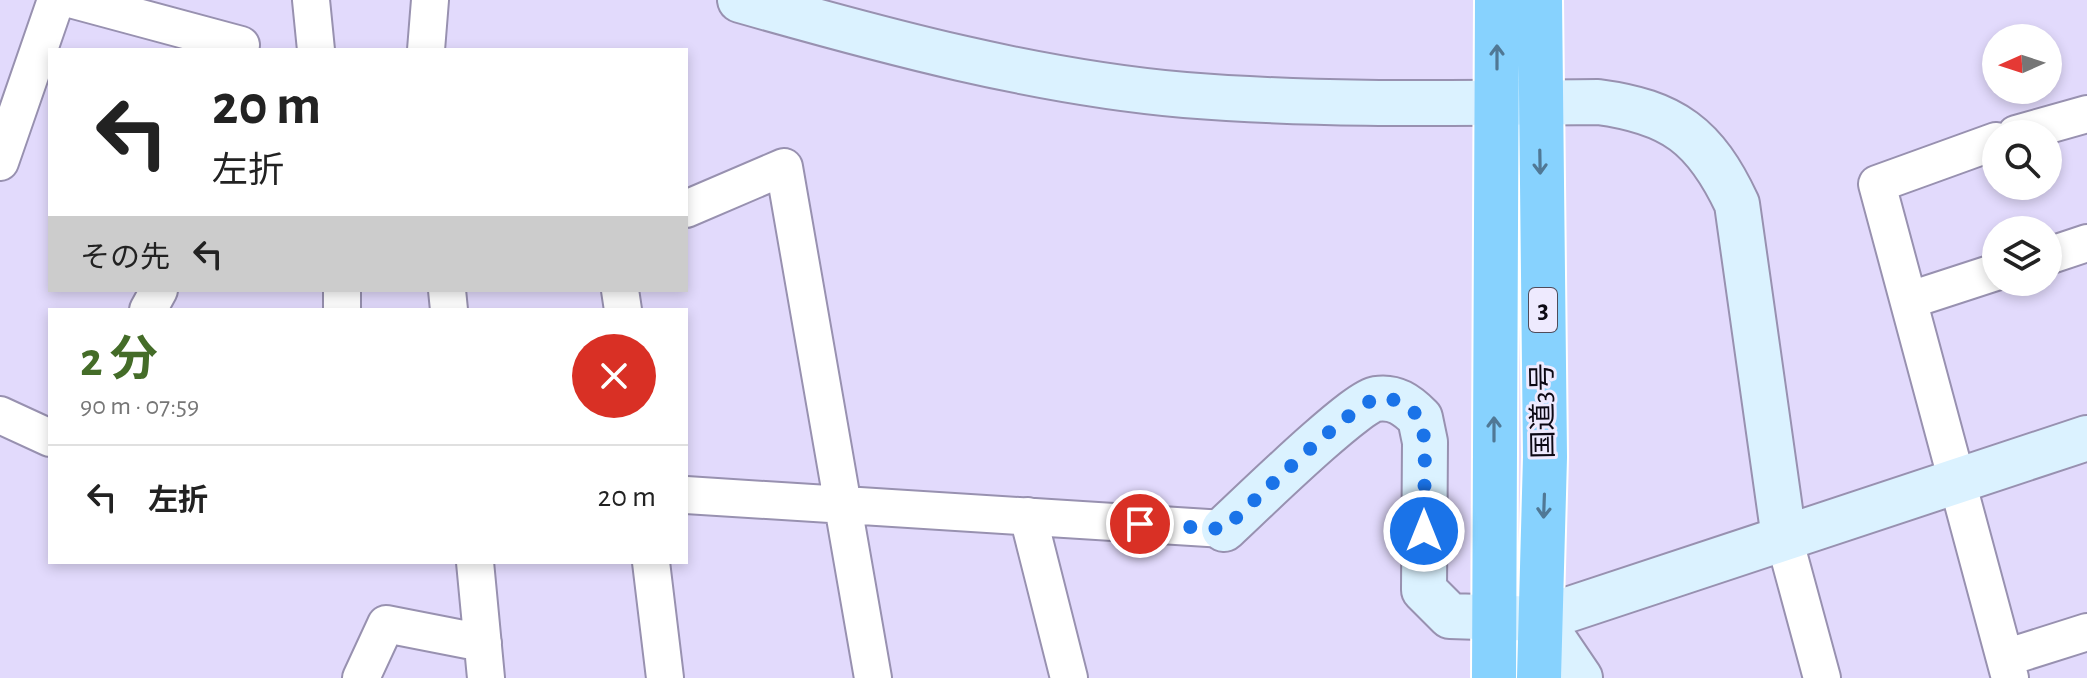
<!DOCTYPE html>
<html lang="ja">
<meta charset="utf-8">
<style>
body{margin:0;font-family:"Alegreya Sans","Noto Sans JP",sans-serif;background:#f2f2f2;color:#222;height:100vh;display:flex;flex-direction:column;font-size:30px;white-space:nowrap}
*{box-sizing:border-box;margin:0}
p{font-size:26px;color:#767676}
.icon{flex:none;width:44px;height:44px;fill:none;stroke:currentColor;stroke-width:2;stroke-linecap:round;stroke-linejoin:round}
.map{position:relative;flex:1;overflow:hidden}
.side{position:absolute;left:48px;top:308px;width:640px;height:256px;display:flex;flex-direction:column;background:#fff;border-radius:0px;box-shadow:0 4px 12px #0003}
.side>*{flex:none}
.top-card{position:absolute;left:48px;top:48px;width:640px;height:244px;border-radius:0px;box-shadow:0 4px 12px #0003;background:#fff;color:#222;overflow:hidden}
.needle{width:52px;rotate:267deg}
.controls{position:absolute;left:1982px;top:24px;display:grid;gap:16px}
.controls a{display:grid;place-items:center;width:80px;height:80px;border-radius:50%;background:#fff;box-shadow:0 4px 12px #0003;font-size:40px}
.pin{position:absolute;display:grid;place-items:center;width:68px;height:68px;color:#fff;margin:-34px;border:4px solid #fff;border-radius:50%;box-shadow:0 2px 8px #0007}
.me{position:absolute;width:88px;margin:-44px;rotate:0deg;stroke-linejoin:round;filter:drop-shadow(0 0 6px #0008)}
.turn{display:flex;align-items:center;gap:28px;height:168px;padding:0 32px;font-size:36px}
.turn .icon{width:104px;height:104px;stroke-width:2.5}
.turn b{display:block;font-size:56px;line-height:68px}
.then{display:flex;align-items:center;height:76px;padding:0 32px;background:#0003;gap:16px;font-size:30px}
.round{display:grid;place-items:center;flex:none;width:84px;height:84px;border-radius:42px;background:#f2f2f2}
.overview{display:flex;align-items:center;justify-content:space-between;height:136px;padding:0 32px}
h1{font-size:48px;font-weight:700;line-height:60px;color:#446c28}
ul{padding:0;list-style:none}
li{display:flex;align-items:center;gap:24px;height:104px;padding:0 32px;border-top:2px solid #e0e0e0}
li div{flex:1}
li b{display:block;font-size:30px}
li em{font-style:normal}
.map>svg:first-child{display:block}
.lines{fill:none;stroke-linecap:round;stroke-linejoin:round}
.street-casing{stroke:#9891b0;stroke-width:40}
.secondary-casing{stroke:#9891b0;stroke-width:48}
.highway-casing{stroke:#fff;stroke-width:48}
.street{stroke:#fff;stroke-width:36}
.secondary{stroke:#dbf2ff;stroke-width:44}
.highway{stroke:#87d2fe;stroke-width:44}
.oneway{stroke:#507895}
.route{stroke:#1a73e8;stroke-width:14;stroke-dasharray:0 25.2}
.labels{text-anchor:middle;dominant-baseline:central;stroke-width:6;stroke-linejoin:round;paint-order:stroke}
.shield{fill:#eeeafe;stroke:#504c5a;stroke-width:2}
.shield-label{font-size:26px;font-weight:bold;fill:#0c0914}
.street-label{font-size:28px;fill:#0c0914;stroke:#eeeafe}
</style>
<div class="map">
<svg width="2087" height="678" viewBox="0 0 2087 678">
<rect width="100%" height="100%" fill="#e2dafc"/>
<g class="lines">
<defs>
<path id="street" d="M74 0 241 45 239 50
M311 0 316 50
M426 50 430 0
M2016 134 2087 114
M1996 141 1877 184 2010 678
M0 162 56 0
M686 209 784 167 873 678
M2048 256 2087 243
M447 290 449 310
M620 290 623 310
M1910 300 1996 272
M148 310 159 290
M342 310V290
M0 415 50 438
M686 495 1224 529
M1028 516 1069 678
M1784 538 1822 678
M475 562 486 678
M651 562 665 678
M2005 658 2087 632
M361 678 386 624 483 643"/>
<path id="secondary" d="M740 0C884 41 1035 82 1185 95 1322 106 1461 103 1598 102 1673 112 1705 136 1737 204L1784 538
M1224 529C1247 508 1355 402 1376 399 1395 396 1407 405 1420 418L1425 442 1424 590 1450 616 1540 619 1580 678
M1540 619 2087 438"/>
<path id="highway" d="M1494 678 1497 0
M1539 678 1545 457 1540 0"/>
</defs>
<use href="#street" class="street-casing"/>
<use href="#secondary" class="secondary-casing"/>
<use href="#highway" class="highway-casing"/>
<use href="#street" class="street"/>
<use href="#secondary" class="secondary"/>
<use href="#highway" class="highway"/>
</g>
<defs><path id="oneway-shaft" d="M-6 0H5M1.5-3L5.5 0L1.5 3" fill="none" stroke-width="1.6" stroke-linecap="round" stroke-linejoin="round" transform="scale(2)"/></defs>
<g class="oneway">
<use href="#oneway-shaft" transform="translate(1497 57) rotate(-90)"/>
<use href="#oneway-shaft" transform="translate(1540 162) rotate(89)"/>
<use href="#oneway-shaft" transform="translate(1494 429) rotate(-90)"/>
<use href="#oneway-shaft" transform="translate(1544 506) rotate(92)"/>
</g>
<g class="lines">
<path class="route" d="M1140 524 1224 529C1247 508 1355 402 1376 399 1395 396 1407 405 1420 418L1425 442 1424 531"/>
</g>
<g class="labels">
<rect class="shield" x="1529" y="288" width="28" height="44" rx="6"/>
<g class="shield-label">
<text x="1543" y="310">3</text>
</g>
<g class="street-label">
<text transform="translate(1544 411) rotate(-91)">国道3号</text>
</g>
</g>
</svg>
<div class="controls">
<a><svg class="needle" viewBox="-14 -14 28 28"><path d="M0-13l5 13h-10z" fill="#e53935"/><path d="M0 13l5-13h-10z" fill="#767676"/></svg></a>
<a><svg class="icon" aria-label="search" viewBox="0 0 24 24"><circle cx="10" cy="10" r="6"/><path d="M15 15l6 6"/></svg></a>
<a><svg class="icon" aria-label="layers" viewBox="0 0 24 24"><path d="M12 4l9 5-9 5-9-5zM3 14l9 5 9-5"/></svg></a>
</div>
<div class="pin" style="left:1140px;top:524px;background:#d93025"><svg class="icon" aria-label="arrive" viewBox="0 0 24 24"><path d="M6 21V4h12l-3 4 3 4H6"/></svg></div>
<svg class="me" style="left:1424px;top:531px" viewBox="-20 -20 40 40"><circle r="17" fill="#1a73e8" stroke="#fff" stroke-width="3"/><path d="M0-11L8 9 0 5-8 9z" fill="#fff"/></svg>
<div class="top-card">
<div class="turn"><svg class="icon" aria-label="left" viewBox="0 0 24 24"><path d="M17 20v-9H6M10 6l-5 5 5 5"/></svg><div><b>20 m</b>左折</div></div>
<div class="then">その先<svg class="icon" aria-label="left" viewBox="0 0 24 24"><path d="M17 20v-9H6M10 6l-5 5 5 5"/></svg></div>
</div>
<section class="side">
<div class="overview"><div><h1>2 分</h1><p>90 m · 07:59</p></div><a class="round" style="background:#d93025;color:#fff"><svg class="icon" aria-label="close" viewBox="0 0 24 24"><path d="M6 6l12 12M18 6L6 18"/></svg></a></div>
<ul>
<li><svg class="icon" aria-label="left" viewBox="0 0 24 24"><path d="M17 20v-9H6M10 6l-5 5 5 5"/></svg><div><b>左折</b></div><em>20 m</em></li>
</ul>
</section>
</div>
